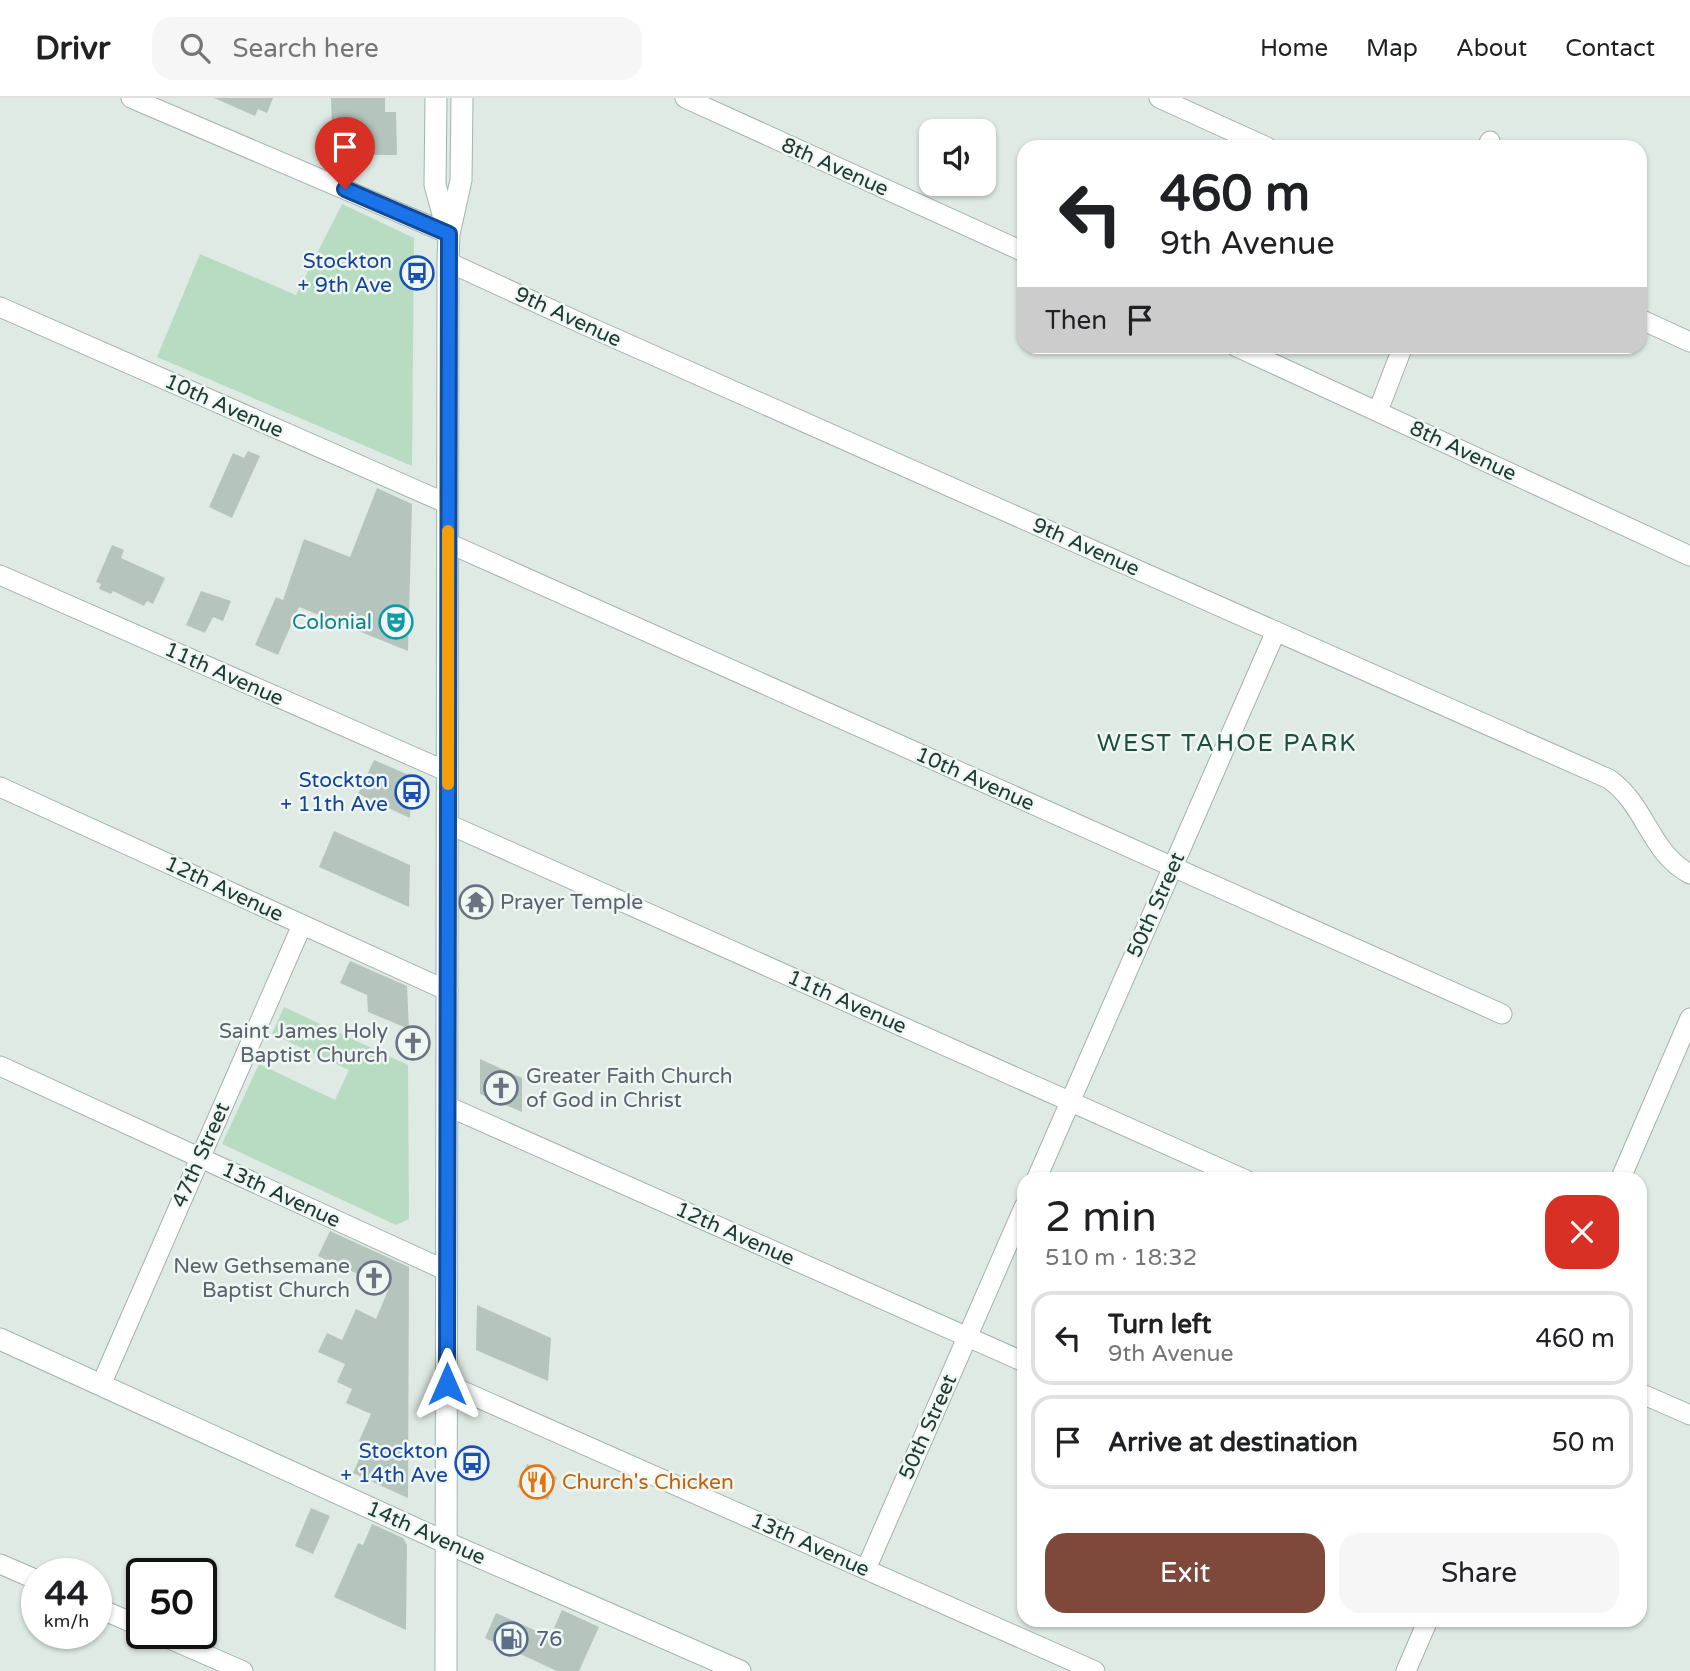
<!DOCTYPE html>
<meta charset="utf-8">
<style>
body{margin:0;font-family:"Varela Round",sans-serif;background:#f6f6f6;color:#202124;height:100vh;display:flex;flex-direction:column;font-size:26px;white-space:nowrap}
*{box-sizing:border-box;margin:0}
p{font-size:23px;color:#757577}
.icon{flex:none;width:38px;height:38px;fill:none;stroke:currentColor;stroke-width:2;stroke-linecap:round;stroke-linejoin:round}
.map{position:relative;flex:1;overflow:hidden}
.side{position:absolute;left:1017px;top:1074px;width:630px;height:455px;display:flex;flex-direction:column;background:#fff;border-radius:21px;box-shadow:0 2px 5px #0004}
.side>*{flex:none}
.top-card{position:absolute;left:1017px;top:42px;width:630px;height:214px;border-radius:21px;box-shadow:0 2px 5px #0004;background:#fff;color:#202124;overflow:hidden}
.controls{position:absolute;left:919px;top:21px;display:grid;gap:14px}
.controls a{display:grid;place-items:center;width:77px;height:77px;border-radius:14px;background:#fff;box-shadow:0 2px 5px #0004;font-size:35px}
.speed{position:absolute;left:21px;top:1460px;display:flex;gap:14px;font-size:35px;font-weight:700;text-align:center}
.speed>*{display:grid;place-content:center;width:91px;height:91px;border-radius:50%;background:#fff;box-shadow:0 2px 5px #0004;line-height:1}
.speed small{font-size:18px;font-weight:400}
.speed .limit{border:4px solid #111;border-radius:10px;background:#fff;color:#111}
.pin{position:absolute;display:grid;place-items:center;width:60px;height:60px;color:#fff;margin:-72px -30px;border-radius:50% 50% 50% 0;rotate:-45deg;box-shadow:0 0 7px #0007}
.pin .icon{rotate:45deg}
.me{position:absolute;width:77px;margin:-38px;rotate:0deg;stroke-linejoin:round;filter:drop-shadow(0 0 5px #0008)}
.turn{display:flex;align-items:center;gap:24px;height:147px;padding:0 28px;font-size:32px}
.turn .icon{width:91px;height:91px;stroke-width:2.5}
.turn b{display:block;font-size:49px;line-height:60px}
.then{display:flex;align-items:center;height:66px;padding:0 28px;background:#0003;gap:14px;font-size:26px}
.round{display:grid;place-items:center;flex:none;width:74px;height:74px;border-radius:21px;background:#f6f6f6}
.summary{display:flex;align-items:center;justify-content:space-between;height:119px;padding:0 28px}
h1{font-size:42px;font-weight:600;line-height:52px}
.primary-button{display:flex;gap:14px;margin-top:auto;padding:14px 28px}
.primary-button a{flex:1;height:80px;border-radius:21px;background:#7e493a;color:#fff;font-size:28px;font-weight:600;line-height:80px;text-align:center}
.primary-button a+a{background:#f6f6f6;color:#202124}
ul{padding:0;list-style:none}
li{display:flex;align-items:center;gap:21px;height:94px;margin:0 14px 10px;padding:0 14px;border:4px solid #e0e0e0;border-radius:21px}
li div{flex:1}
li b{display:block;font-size:26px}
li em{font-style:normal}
header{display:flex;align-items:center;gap:42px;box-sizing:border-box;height:98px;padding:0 35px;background:#fff;border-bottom:2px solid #e0e0e0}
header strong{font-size:33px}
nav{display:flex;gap:38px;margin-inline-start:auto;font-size:24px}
.search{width:490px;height:63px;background:#f6f6f6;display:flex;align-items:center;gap:18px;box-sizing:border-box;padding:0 24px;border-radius:21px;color:#757577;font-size:26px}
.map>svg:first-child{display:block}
.green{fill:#b8dcc1}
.building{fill:#b5c5be}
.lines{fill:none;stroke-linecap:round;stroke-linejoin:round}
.street-casing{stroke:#a2b2ac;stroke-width:21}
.secondary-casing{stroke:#9eb6ad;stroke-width:23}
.street{stroke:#fff;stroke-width:19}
.secondary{stroke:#fff;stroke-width:21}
.route-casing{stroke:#114b97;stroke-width:18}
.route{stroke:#1a73e8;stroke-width:12}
.slow{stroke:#f59e0b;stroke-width:12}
.labels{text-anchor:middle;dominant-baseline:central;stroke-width:5;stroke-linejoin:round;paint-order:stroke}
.street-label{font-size:21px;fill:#203a33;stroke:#eff7f3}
.transit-label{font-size:21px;fill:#164399;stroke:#eff7f3;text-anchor:end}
.culture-label{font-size:21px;fill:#0d838f;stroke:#eff7f3;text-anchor:end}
.worship-label{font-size:21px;fill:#5b616d;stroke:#eff7f3;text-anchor:start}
.food-label{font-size:21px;fill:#c56008;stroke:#eff7f3;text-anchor:start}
.service-label{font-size:21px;fill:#4e5e75;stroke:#eff7f3;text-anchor:start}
.quarter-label{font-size:24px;letter-spacing:2px;fill:#1c4c40;stroke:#eff7f3}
</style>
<header>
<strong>Drivr</strong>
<div class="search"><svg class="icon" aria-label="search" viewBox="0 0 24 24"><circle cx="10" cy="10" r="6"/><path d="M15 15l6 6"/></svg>Search here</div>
<nav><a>Home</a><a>Map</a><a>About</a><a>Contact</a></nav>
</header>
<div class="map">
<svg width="1690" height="1573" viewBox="0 0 1690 1573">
<rect width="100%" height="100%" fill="#dfeae5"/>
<path class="green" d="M342 106 414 140 412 368 157 259 200 156 296 197Z
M284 909 408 967 409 1121 396 1127 222 1046 259 966 335 1002 349 972 272 936Z"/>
<path class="building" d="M214 0H273L267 15 258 11 255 18Z
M331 0H385V14H396L397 57H340L339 32H332Z
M248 353 260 358 232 420 209 409 233 355 244 360Z
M377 390 412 406 408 553 299 509 278 557 255 547 276 499 283 502 304 441 350 459Z
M112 447 124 452 121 460 165 480 153 506 147 503 144 508 113 493 111 496 99 491 101 486 96 484Z
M201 493 231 503 223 523 213 519 205 535 186 527Z
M374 662 411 678 410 720 358 696Z
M334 733 410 767 409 809 319 769Z
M350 863 407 888 409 931 368 914 367 897 340 885Z
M480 961 522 980V1014L480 996Z
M330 1133 409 1169 408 1400 353 1375 366 1346 359 1343 371 1316 346 1305 352 1291 337 1284 345 1266 318 1254 327 1235 342 1242 356 1211 376 1221 389 1190 318 1158Z
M477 1207 551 1240 548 1283 476 1252Z
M527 1366 557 1379 548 1402 517 1389Z
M311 1410 330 1418 313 1456 295 1448Z
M372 1426 403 1440 407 1447 406 1532 334 1499 358 1445 363 1447Z
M562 1512 599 1529 579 1573H557L485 1540 496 1515 550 1539Z"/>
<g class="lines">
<defs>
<path id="street" d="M131 0 449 136
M685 0 1024 154
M1159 0 1267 49
M1487 49 1490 43
M448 164 585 227 1609 681C1647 708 1649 754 1690 776
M0 209 448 406
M1640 221 1690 244
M1235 248 1690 458
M1378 313 1403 248
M448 445 1502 916
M0 477 448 674
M0 689 448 893
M448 726 1246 1082
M0 968 447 1173
M447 1008 1024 1264
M1036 1082 1276 533
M1620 1082 1690 920
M447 1286 1095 1573
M101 1287 302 827
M1640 1295 1690 1317
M0 1466 37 1482
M866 1471 1024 1109
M96 1509 142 1529
M156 1535 243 1573
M1406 1573 1428 1522"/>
<path id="secondary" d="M436 0 435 87 448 134
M0 1241 447 1445 740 1573
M446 1573 448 164 449 136 461 82 462 0"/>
</defs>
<use href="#street" class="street-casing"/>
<use href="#secondary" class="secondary-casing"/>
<use href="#street" class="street"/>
<use href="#secondary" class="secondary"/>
</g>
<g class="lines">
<defs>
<path id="route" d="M345 91 449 136 447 1286"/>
</defs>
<use href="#route" class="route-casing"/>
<use href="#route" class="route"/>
<path class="slow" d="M448 686V433"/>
</g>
<defs>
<symbol id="bus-ring" viewBox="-11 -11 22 22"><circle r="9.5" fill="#eff7f3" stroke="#1a4fb4" stroke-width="1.5"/><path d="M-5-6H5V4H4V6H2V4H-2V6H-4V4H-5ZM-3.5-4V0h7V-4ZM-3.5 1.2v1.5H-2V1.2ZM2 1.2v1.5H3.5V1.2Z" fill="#1a4fb4"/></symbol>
<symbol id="theatre-ring" viewBox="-11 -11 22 22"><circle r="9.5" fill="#eff7f3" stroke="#0f9aa8" stroke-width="1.5"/><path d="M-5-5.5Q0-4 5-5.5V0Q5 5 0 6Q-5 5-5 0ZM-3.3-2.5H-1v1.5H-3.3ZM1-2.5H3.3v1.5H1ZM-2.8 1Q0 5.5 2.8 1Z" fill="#0f9aa8"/></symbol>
<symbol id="temple-ring" viewBox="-11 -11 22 22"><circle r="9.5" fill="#eff7f3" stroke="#6b7280" stroke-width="1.5"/><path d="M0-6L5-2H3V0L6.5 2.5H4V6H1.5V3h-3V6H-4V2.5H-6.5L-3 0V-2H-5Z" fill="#6b7280"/></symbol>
<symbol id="church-ring" viewBox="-11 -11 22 22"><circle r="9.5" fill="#eff7f3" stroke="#6b7280" stroke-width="1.5"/><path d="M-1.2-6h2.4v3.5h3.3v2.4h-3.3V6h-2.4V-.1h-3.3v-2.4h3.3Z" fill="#6b7280"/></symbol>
<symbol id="restaurant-ring" viewBox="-11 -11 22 22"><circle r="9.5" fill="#eff7f3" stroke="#e8710a" stroke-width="1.5"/><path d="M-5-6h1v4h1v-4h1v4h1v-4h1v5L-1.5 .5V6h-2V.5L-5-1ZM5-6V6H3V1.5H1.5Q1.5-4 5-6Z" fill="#e8710a"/></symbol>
<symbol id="fuel-ring" viewBox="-11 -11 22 22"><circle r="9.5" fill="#eff7f3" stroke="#5c6f8a" stroke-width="1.5"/><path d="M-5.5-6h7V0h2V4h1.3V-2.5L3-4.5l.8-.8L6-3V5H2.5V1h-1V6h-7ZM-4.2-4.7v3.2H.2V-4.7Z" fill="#5c6f8a"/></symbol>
</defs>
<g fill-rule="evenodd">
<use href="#bus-ring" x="398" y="156" width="38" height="38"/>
<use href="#theatre-ring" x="377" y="505" width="38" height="38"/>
<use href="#bus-ring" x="393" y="675" width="38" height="38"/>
<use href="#temple-ring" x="457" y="785" width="38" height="38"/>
<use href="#church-ring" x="394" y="926" width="38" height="38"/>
<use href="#church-ring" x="482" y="971" width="38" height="38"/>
<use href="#church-ring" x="355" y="1161" width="38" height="38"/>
<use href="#bus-ring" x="453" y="1346" width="38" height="38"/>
<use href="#restaurant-ring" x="518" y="1365" width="38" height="38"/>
<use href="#fuel-ring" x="492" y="1522" width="38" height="38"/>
</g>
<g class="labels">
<g class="street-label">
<text transform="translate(835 69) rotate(24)">8th Avenue</text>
<text transform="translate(568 219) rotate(25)">9th Avenue</text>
<text transform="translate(224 308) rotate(24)">10th Avenue</text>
<text transform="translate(1463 353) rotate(25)">8th Avenue</text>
<text transform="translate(1086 449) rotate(24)">9th Avenue</text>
<text transform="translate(224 576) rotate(24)">11th Avenue</text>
<text transform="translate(975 681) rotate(24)">10th Avenue</text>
<text transform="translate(224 791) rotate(25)">12th Avenue</text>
<text transform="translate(1156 807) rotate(-66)">50th Street</text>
<text transform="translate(847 904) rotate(24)">11th Avenue</text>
<text transform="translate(201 1057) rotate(-66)">47th Street</text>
<text transform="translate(281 1097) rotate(25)">13th Avenue</text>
<text transform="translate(735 1136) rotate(24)">12th Avenue</text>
<text transform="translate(928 1329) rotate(-66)">50th Street</text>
<text transform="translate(426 1435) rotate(24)">14th Avenue</text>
<text transform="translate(810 1447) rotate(24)">13th Avenue</text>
</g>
<g class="transit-label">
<text x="392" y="163">Stockton<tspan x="392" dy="24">+ 9th Ave</tspan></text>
<text x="388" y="682">Stockton<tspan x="388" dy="24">+ 11th Ave</tspan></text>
<text x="448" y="1353">Stockton<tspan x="448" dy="24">+ 14th Ave</tspan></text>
</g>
<g class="culture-label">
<text x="372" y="524">Colonial</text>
</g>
<g class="worship-label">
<text x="500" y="804">Prayer Temple</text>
<text x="388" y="933" text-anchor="end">Saint James Holy<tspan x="388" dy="24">Baptist Church</tspan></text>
<text x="526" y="978">Greater Faith Church<tspan x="526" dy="24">of God in Christ</tspan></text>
<text x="350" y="1168" text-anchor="end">New Gethsemane<tspan x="350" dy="24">Baptist Church</tspan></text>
</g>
<g class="food-label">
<text x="562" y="1384">Church's Chicken</text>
</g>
<g class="service-label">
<text x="536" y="1541">76</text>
</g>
<g class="quarter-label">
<text x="1227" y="645">WEST TAHOE PARK</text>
</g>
</g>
</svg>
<div class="controls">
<a><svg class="icon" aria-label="sound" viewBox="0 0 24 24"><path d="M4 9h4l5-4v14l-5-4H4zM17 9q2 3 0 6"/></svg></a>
</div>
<div class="speed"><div>44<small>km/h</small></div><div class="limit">50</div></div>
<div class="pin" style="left:345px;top:91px;background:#d93025"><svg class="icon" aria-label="arrive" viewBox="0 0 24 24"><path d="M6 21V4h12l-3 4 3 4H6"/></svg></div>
<svg class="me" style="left:447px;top:1286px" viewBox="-20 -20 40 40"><path d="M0-17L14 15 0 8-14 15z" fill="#1a73e8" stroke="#fff" stroke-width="4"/></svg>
<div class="top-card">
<div class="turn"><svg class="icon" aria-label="left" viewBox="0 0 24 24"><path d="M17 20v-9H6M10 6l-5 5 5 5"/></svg><div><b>460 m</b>9th Avenue</div></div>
<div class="then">Then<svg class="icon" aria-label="arrive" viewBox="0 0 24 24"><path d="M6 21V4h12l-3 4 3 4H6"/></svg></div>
</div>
<section class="side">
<div class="summary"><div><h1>2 min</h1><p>510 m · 18:32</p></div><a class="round" style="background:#d93025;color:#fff"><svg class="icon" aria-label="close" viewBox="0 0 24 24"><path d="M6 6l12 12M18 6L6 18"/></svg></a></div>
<ul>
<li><svg class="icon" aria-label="left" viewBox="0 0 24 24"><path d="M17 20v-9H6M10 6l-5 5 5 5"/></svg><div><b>Turn left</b><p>9th Avenue</p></div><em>460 m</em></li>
<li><svg class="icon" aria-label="arrive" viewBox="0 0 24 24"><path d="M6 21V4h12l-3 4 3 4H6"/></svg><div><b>Arrive at destination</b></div><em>50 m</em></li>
</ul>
<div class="primary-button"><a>Exit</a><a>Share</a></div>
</section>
</div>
